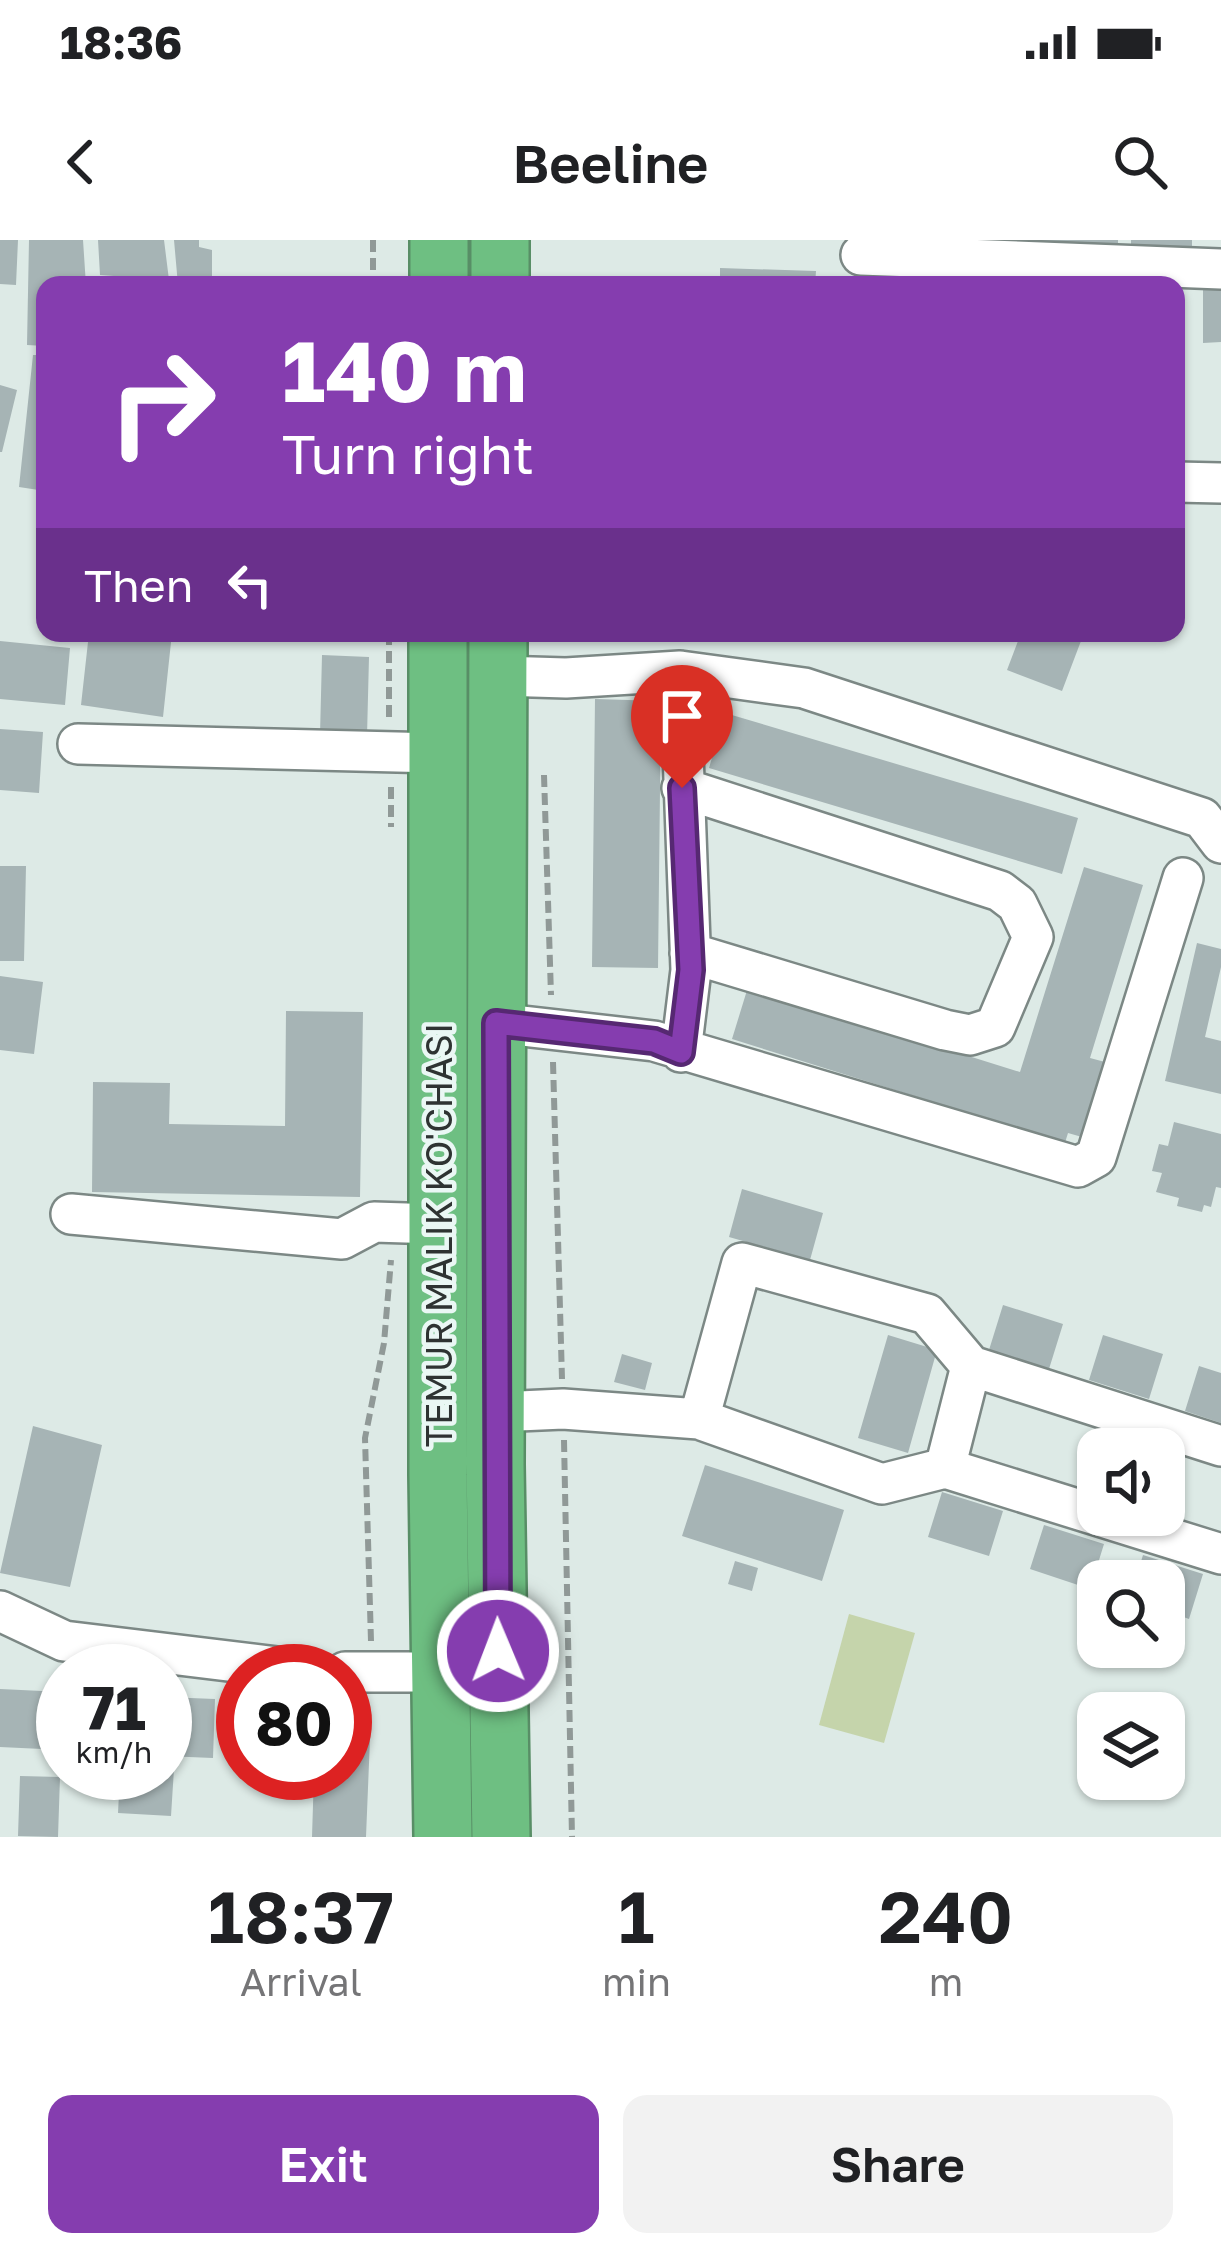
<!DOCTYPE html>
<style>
body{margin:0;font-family:"Golos Text",sans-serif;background:#f2f2f2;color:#202124;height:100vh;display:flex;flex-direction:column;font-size:45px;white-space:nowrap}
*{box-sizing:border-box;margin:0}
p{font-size:39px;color:#757577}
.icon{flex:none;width:66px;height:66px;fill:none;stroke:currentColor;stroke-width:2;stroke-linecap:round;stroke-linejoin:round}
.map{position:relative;height:1597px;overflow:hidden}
.sheet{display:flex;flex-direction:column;background:#fff;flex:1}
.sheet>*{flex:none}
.top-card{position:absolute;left:36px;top:36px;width:1149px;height:366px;border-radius:24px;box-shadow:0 3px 9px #0004;background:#853daf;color:#fff;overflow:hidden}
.buttons{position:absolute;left:1077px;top:1188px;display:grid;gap:24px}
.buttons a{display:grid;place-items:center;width:108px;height:108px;border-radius:24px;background:#fff;box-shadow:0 3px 9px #0004;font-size:60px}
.speed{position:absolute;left:36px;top:1404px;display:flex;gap:24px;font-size:60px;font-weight:700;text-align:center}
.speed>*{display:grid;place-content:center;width:156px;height:156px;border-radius:50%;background:#fff;box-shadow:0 3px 9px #0004;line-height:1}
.speed small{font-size:30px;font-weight:400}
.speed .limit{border:18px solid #d22;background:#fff;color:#111}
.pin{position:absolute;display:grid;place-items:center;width:102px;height:102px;color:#fff;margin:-123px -51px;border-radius:50% 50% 50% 0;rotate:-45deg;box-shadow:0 0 12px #0007}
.pin .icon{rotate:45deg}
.me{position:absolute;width:132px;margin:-66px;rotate:359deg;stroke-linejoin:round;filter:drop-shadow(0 0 9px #0008)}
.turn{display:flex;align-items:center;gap:42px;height:252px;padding:0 48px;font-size:54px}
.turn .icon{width:156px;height:156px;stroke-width:2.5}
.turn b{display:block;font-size:84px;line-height:102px}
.then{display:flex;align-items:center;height:114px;padding:0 48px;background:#0003;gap:24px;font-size:45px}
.eta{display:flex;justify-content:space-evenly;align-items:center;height:204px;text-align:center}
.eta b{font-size:72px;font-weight:600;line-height:84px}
.primary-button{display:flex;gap:24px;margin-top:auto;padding:24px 48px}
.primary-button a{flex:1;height:138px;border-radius:24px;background:#853daf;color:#fff;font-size:48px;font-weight:600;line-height:138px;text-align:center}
.primary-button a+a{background:#f2f2f2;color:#202124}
.status{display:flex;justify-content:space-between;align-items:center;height:84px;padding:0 60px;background:#fff;direction:ltr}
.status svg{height:33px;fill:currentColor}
header{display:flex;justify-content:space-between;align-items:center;height:156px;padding:0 48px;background:#fff;font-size:54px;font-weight:600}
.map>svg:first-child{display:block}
.green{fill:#c5d4ab}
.building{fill:#a6b4b5}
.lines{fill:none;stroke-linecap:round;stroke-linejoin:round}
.minor-casing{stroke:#7c8885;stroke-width:44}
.highway-casing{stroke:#588e66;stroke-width:62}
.path{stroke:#909997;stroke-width:6;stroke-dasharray:12 6;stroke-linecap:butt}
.minor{stroke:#fff;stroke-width:39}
.highway{stroke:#6ebf82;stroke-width:57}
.route-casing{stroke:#562872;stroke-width:30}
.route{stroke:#853daf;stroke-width:21}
.labels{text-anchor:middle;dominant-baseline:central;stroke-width:9;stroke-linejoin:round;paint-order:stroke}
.street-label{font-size:36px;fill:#2e3332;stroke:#eaf7f4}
</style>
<div class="status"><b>18:36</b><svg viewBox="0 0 49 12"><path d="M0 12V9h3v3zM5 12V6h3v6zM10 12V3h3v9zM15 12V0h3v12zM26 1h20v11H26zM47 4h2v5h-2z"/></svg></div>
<header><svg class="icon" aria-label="back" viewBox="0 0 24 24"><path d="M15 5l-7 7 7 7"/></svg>Beeline<svg class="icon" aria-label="search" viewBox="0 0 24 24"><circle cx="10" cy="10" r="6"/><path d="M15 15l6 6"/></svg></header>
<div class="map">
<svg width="1221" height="1597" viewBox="0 0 1221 1597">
<rect width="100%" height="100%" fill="#ddeae6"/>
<path class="green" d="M849 1374 915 1393 884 1503 819 1485Z"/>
<path class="building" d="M0 0H18L16 45 0 44Z
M29 0H83L86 45H45V106L27 105Z
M98 0H164L169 40 100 35Z
M174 0H199V7L212 10V45H178Z
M983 0H1118V7L983 8Z
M1131 0H1192V10H1131Z
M720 28 816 31 815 45H720Z
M835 37H895V45H835Z
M972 40V45H912V41Z
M1203 42H1221V102L1203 103Z
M33 115H45V251L19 247Z
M0 145 17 150 2 212H0Z
M89 393H172L163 477 81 465Z
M1021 393H1084L1062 451 1007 430Z
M0 401 70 408 65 465 0 459Z
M322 415 369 417 367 496 320 495Z
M595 459 661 461 658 728 592 727Z
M725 473 1078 578 1062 634 709 528Z
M0 489 43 492 39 553 0 550Z
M0 626H26L24 721H0Z
M1084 627 1143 645 1090 818 1105 822 1082 897 1068 893 1063 909 981 883V877L732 799 748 747 1020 832Z
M1197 703 1221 709V727L1205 797 1221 801V854L1165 841Z
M0 736 43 742 34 814 0 810Z
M286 771 363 772 360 957 92 952 93 842 170 843 169 884 285 886Z
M1174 882 1221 894V948L1216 947 1211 967 1204 965 1202 972 1177 966 1179 958 1156 952 1162 933 1152 931 1159 904 1168 906Z
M742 949 823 973 810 1020 729 997Z
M1003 1065 1063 1084 1049 1129 989 1110Z
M888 1095 937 1110 908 1213 858 1198Z
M1103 1095 1163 1114 1149 1159 1089 1140Z
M622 1114 652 1123 645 1150 614 1142Z
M1199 1126 1221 1133V1183L1185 1171Z
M33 1186 102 1205 70 1347 0 1333Z
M705 1225 844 1270 822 1341 682 1296Z
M942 1252 1003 1271 989 1316 928 1297Z
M1044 1285 1104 1304 1090 1349 1030 1329Z
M1143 1315 1203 1334 1189 1379 1164 1370V1341H1135Z
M735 1321 758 1328 752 1351 728 1344Z
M0 1449 63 1452V1510L0 1507Z
M165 1457 215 1459 213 1518 165 1516Z
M238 1469H243V1530L236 1529Z
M345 1473 371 1474 366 1597H312L314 1533H345Z
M165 1528 174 1529 171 1576 118 1573 120 1533H165Z
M20 1536 60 1537 58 1597 18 1596Z"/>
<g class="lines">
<defs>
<path id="minor" d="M861 15 1221 29
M1176 242 1221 243
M680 431 691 730 681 812
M498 436 566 438 680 431 804 448 1202 578 1221 603
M78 504 438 513
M682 548 1000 651 1017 664 1033 697 995 787 970 795 945 790 690 713
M496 783 654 801 1078 927 1096 917 1183 638
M71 974 342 999 374 982 438 984
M495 1172 563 1169 699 1179 882 1244 945 1228 1221 1314
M699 1179 742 1023 927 1074 971 1126 1221 1206
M945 1228 971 1126
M0 1371 64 1401 310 1431
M345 1432H441"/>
<path id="highway" d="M439 45V0
M500 45V0
M438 393V1235L443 1597
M498 393 495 1224 501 1597"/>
</defs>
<use href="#minor" class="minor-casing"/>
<use href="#highway" class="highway-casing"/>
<path class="path" d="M373 0V45
M389 393V479
M544 535 551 755
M391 547V587
M553 822 562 1139
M564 1200 572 1597
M371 1401 365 1198 384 1103 391 1020"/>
<use href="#minor" class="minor"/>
<use href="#highway" class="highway"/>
</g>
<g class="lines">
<defs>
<path id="route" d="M498 1411 496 783 654 801 681 812 691 730 682 548"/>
</defs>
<use href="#route" class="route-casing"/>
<use href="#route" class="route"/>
</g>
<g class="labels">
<g class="street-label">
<text transform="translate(438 995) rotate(-90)">TEMUR MALIK KO'CHASI</text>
</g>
</g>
</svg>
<div class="buttons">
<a><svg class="icon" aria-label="sound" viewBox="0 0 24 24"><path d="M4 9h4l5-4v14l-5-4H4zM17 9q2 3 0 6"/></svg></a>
<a><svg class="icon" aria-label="search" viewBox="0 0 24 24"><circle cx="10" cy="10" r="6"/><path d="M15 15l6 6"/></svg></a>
<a><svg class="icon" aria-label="layers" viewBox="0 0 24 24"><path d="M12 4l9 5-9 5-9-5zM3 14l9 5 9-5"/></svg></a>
</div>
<div class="speed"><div>71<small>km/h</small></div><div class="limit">80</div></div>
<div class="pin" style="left:682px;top:548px;background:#d93025"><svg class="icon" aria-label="arrive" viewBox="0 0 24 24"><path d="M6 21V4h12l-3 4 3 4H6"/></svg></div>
<svg class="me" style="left:498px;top:1411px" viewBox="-20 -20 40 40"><circle r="17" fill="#853daf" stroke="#fff" stroke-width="3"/><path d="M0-11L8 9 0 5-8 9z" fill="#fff"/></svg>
<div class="top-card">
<div class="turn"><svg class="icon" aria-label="right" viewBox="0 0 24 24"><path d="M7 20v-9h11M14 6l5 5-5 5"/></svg><div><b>140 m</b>Turn right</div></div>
<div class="then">Then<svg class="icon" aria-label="left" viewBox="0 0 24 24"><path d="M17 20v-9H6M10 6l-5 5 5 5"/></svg></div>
</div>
</div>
<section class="sheet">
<div class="eta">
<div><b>18:37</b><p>Arrival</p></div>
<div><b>1</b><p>min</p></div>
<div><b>240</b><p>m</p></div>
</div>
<div class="primary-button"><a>Exit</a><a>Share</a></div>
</section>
